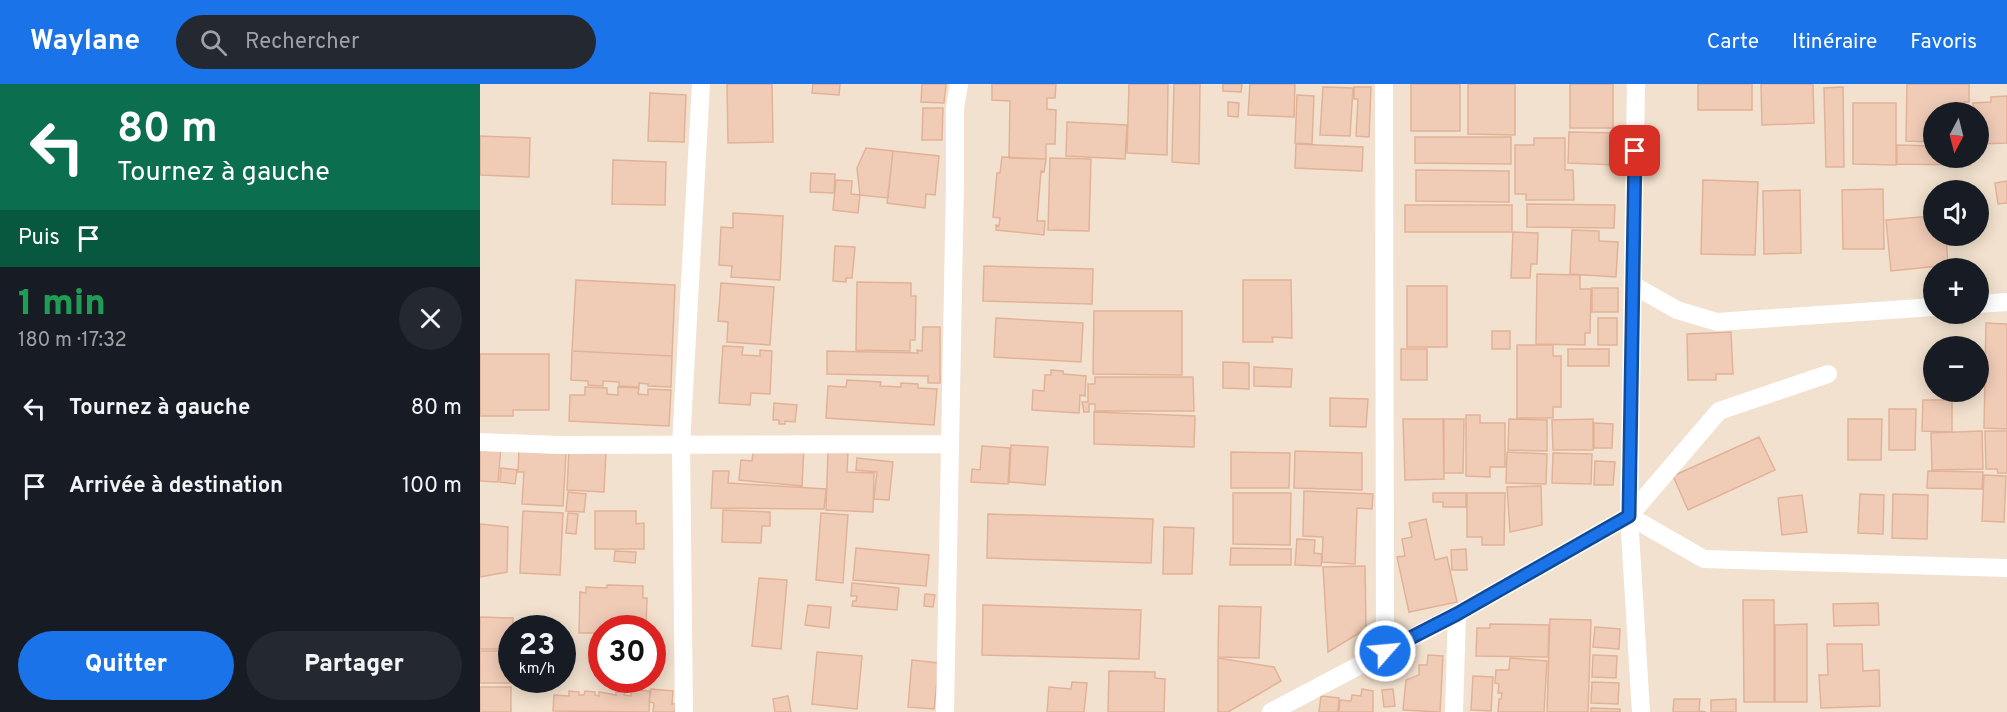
<!DOCTYPE html>
<html lang="fr">
<meta charset="utf-8">
<style>
body{margin:0;font-family:Overpass,sans-serif;background:#242831;color:#f1f3f6;height:100vh;display:flex;flex-direction:column;font-size:22px;white-space:nowrap}
*{box-sizing:border-box;margin:0}
p{font-size:20px;color:#9ea1a6}
.icon{flex:none;width:33px;height:33px;fill:none;stroke:currentColor;stroke-width:2;stroke-linecap:round;stroke-linejoin:round}
.map{position:relative;flex:1;overflow:hidden}
.panel{display:flex;flex-direction:column;background:#171b24;width:480px}
.panel>*{flex:none}
.guide{background:#0b6e4f;color:#fff;overflow:hidden}
.needle{width:39px;rotate:187deg}
.tools{position:absolute;left:1443px;top:18px;display:grid;gap:12px}
.tools a{display:grid;place-items:center;width:66px;height:66px;border-radius:50%;background:#171b24;box-shadow:0 3px 15px #0003;font-size:30px}
.speed{position:absolute;left:18px;top:531px;display:flex;gap:12px;font-size:30px;font-weight:700;text-align:center}
.speed>*{display:grid;place-content:center;width:78px;height:78px;border-radius:50%;background:#171b24;box-shadow:0 3px 15px #0003;line-height:1}
.speed small{font-size:15px;font-weight:400}
.speed .limit{border:9px solid #d22;background:#fff;color:#111}
.pin{position:absolute;display:grid;place-items:center;width:51px;height:51px;color:#fff;margin:-26px;border-radius:12px;box-shadow:0 3px 9px #0006}
.me{position:absolute;width:66px;margin:-33px;rotate:63deg;stroke-linejoin:round;filter:drop-shadow(0 0 4px #0008)}
.turn{display:flex;align-items:center;gap:21px;height:126px;padding:0 18px;font-size:27px}
.turn .icon{width:78px;height:78px;stroke-width:2.5}
.turn b{display:block;font-size:42px;line-height:51px}
.then{display:flex;align-items:center;height:57px;padding:0 18px;background:#0003;gap:12px;font-size:22px}
.round{display:grid;place-items:center;flex:none;width:63px;height:63px;border-radius:32px;background:#242831}
.summary{display:flex;align-items:center;justify-content:space-between;height:102px;padding:0 18px}
h1{font-size:36px;font-weight:800;line-height:45px;color:#1e9e55}
.cta{display:flex;gap:12px;margin-top:auto;padding:12px 18px}
.cta a{flex:1;height:69px;border-radius:36px;background:#1a73e8;color:#fff;font-size:24px;font-weight:800;line-height:69px;text-align:center}
.cta a+a{background:#242831;color:#f1f3f6}
ul{padding:0;list-style:none}
li{display:flex;align-items:center;gap:18px;height:78px;padding:0 18px}
li div{flex:1}
li b{display:block;font-size:22px}
li em{font-style:normal}
header{display:flex;align-items:center;gap:36px;box-sizing:border-box;height:84px;padding:0 30px;background:#1a73e8;color:#fff}
header strong{font-size:28px}
nav{display:flex;gap:33px;margin-inline-start:auto;font-size:21px}
.search{width:420px;height:54px;background:#242831;display:flex;align-items:center;gap:15px;box-sizing:border-box;padding:0 21px;border-radius:33px;color:#9ea1a6;font-size:22px}
main{display:flex;flex:1;min-height:0}
.map>svg:first-child{display:block}
.residential{fill:#f2e1ce;fill-rule:evenodd}
.building{fill:#f0ccb7;stroke:#e2b298;stroke-width:1.5}
.lines{fill:none;stroke-linecap:round;stroke-linejoin:round}
.street{stroke:#fff;stroke-width:18}
.route-casing{stroke:#114b97;stroke-width:15}
.route{stroke:#1a73e8;stroke-width:10}
</style>
<header>
<strong>Waylane</strong>
<div class="search"><svg class="icon" aria-label="search" viewBox="0 0 24 24"><circle cx="10" cy="10" r="6"/><path d="M15 15l6 6"/></svg>Rechercher</div>
<nav><a>Carte</a><a>Itinéraire</a><a>Favoris</a></nav>
</header>
<main>
<section class="panel">
<div class="guide">
<div class="turn"><svg class="icon" aria-label="left" viewBox="0 0 24 24"><path d="M17 20v-9H6M10 6l-5 5 5 5"/></svg><div><b>80 m</b>Tournez à gauche</div></div>
<div class="then">Puis<svg class="icon" aria-label="arrive" viewBox="0 0 24 24"><path d="M6 21V4h12l-3 4 3 4H6"/></svg></div>
</div>
<div class="summary"><div><h1>1 min</h1><p>180 m · 17:32</p></div><a class="round"><svg class="icon" aria-label="close" viewBox="0 0 24 24"><path d="M6 6l12 12M18 6L6 18"/></svg></a></div>
<ul>
<li><svg class="icon" aria-label="left" viewBox="0 0 24 24"><path d="M17 20v-9H6M10 6l-5 5 5 5"/></svg><div><b>Tournez à gauche</b></div><em>80 m</em></li>
<li><svg class="icon" aria-label="arrive" viewBox="0 0 24 24"><path d="M6 21V4h12l-3 4 3 4H6"/></svg><div><b>Arrivée à destination</b></div><em>100 m</em></li>
</ul>
<div class="cta"><a>Quitter</a><a>Partager</a></div>
</section>
<div class="map">
<svg width="1527" height="628" viewBox="0 0 1527 628">
<rect width="100%" height="100%" fill="#fbefdf"/>
<path class="residential" d="M0 0H1527V628H0ZM1454 28H1498V74H1454ZM1454 106H1498V152H1454ZM1454 184H1498V230H1454ZM1454 262H1498V308H1454ZM32 544H82V596H32ZM122 544H172V596H122Z"/>
<path class="building" d="M247 0H292L293 58 248 59Z
M333 0H360L359 11 332 9Z
M442 0H466L464 19 441 18Z
M512 0H576L575 14H567V25L576 26 575 60H566V75L529 74 530 17 512 16Z
M649 0H688L687 71 647 69Z
M694 0H720L719 80 692 78Z
M743 0H762L761 8 743 7Z
M770 0H815L814 33 768 31Z
M931 0H980V47H931Z
M988 0H1035V51L988 50Z
M1090 0H1133V44H1090Z
M1218 0H1272V26H1218Z
M1281 0H1333L1334 39 1282 41Z
M1427 0H1489V18H1484V28H1454V58L1426 57Z
M843 3 873 4 870 52 840 51Z
M874 3H891L889 53 876 52 878 15H874Z
M1363 3 1364 83H1346L1344 4Z
M170 9 206 11 204 58 168 57Z
M817 11 834 12 832 60 815 59Z
M1527 12V59L1498 60V28H1494L1493 19 1511 18V13Z
M748 18 759 19 758 33 748 32Z
M1373 19H1416V81L1373 80Z
M443 24H463L462 56H442Z
M587 38 647 41 645 75 586 72Z
M1089 48 1139 49 1138 81 1088 79Z
M0 52 50 54 49 93 0 91Z
M935 53H1031V80L935 79Z
M1054 54H1085V86H1093L1094 116H1046V110H1035V61H1054Z
M816 60 883 63 882 87 815 84Z
M1417 61 1454 62V74H1490V81L1417 80Z
M386 64 413 67 408 114 380 111 377 84Z
M413 67 459 72 455 111 446 110 445 124 407 119Z
M522 73 566 75 564 88 561 87 557 137H565L564 151 516 146V141L519 142 520 134 513 133 517 89H520Z
M570 74 611 75 609 147 568 146Z
M133 76 186 78 185 121 132 120Z
M936 86 1029 87V118L936 117Z
M331 89 355 90 354 109 330 108Z
M356 96 372 97 371 110 380 111 378 129 353 126Z
M1223 96 1278 98 1275 171 1221 170Z
M1527 97V119L1518 120 1515 99Z
M1403 105 1404 165H1363L1362 106Z
M1320 106 1321 169 1284 170 1283 107Z
M1047 120 1135 121 1134 144 1047 143Z
M925 121H1032V148H925Z
M253 129 303 132 300 196 251 193 252 182 239 181 241 143 253 144Z
M1453 132 1454 152H1466L1468 181 1411 187 1406 136Z
M1092 146 1119 147V157L1138 158 1136 193 1090 190Z
M1033 148 1058 149 1057 180H1051L1050 194H1031Z
M355 162 375 163 372 194H366V198L353 197Z
M504 182 613 185 612 220 503 217Z
M1057 190 1100 191V205H1111L1110 249H1105V261L1056 260Z
M96 196 195 201 192 272 92 267Z
M763 196H811L812 254 792 253 793 258H763Z
M377 198 431 199V212H436L435 256H430V267L376 266Z
M241 199 294 203 290 261 247 258 248 238 238 237Z
M927 202H967V263H927Z
M1112 204H1138V228H1112Z
M614 227H702V291L613 290Z
M516 234 603 239 601 278 514 273Z
M1118 234H1137V261H1118Z
M1506 239 1527 240V345L1504 344Z
M443 243H460V299H448V292L347 290V267L438 269 437 266 442 267Z
M1012 247H1030V265H1012Z
M1251 248 1253 290H1236V296H1208L1207 250Z
M1037 261H1073V272H1081V323H1073V334H1037Z
M243 262 263 263 262 271 280 272V266L292 267 290 310 271 309 270 321 239 319Z
M921 265H947V296H921Z
M1088 265H1129V282H1088Z
M92 267 192 272 191 303 168 302V300L159 299V303L139 302V298L123 297V302L108 301V297L91 296Z
M0 270H69V326H33V332H0Z
M743 278 769 279V305L743 304Z
M774 283 812 285 811 303 774 302Z
M571 286 583 287V290L606 292 605 312 600 311 599 329 552 326 553 306 564 307 565 291H571Z
M615 293H713L714 327H615V320H609V328H604L602 318H608V300H615Z
M367 296 401 298 400 302 421 303V299L438 300V304L457 305 454 341 346 334 348 302 366 303Z
M105 303 127 304V310L138 311V303L159 304 158 310 168 311V305L191 306 189 342 89 337 90 311H105Z
M850 314 888 315 886 343 850 342Z
M1443 316H1472V348L1442 347Z
M294 319 317 321 315 338 305 337V340H299V336H293Z
M1409 325H1436L1435 366H1409Z
M614 328 715 332 714 363 614 360Z
M986 331H1000V339H1025V383H1010V393L986 392Z
M923 335H963L964 395 925 396Z
M964 335H984L983 389H964Z
M1029 335 1067 336V367L1028 366Z
M1113 335V366H1073L1072 336Z
M1368 335H1402L1401 376H1368Z
M1114 339 1133 340 1132 364H1114Z
M1502 347 1503 385 1452 386 1451 349Z
M1505 347H1527V389H1518L1517 385H1506Z
M1279 353 1295 386 1208 426 1193 392Z
M0 361 21 362 18 398 0 397Z
M531 361 568 363 565 401 529 398Z
M274 362 324 363 322 402 259 396 261 376 272 377Z
M502 362 530 364 528 400 491 398 492 385 500 386Z
M89 365 126 367 124 408 87 406Z
M39 366 86 369 83 422 42 420 44 388H38Z
M815 367 882 369V406L814 404Z
M348 368H368L367 388 394 389 393 428 346 426Z
M751 368 810 369 809 404H751Z
M1027 368 1067 370 1066 400 1026 399Z
M1073 369 1112 370 1111 400 1072 399Z
M377 374 413 378 409 416 394 415 397 388 376 386Z
M1115 377 1135 378 1133 401H1114Z
M21 384 37 386 35 400 20 398Z
M233 387H249L248 399 346 405 344 425 231 424Z
M1448 387 1503 388 1502 405 1447 404Z
M1504 391 1526 392 1524 438 1502 437Z
M1061 402 1062 441 1030 448 1027 403Z
M824 407 893 410 892 425 877 424 875 480 842 478 843 453 823 452Z
M88 408 106 410 104 428 86 427Z
M753 409H811L810 461 753 460Z
M953 409H986V423H963V418H953Z
M987 409H1025L1024 461H1002V453H987Z
M1380 410 1404 411 1403 450 1378 449Z
M1413 410 1448 411 1447 455 1412 454Z
M1322 411 1327 448 1302 451 1298 414Z
M243 426 290 428V442H282L281 459 242 458Z
M43 427 83 429 80 491 40 489Z
M115 427H156V440L164 439V465H115Z
M88 429 98 430 96 450 86 449Z
M341 429 368 431 363 499 336 496Z
M508 430 673 435 671 479 507 474Z
M946 435 955 476 967 473 977 518 929 528 917 473 925 472 922 455 932 453 929 439Z
M0 440 28 443 27 488 0 493Z
M684 443 714 444 712 490H683Z
M817 455 835 456 834 469 842 470 841 482 815 481Z
M376 464 449 471 446 502 373 496Z
M751 464 811 465V481H750Z
M986 465 987 486H972L971 466Z
M135 467 156 468 155 479 134 477Z
M885 482 886 545 848 568 843 483Z
M279 494 307 496 301 565 272 562Z
M372 499 419 504 417 526 372 522 373 517H376L377 512H371Z
M127 501 163 502V514H167L166 544H122V549H99L100 508 106 509V503L127 504Z
M445 510 455 511 453 523 444 522Z
M1263 516H1294V618H1264Z
M1398 519 1399 541 1354 542 1353 520Z
M328 521 351 523 349 544 325 541Z
M503 521 661 526 659 575 502 571Z
M739 522 781 523 779 574 738 573Z
M0 533 33 534 32 565H0Z
M1070 535 1111 536 1108 628H1067Z
M1010 540 1069 541 1068 573 996 572 997 544H1010Z
M1327 540V618H1295V541Z
M1115 543 1140 545 1139 565 1113 563Z
M1347 560H1382L1383 587 1399 586 1400 622 1341 624 1339 591H1348Z
M0 567H32V599H0Z
M337 568 382 572 377 625 332 620Z
M948 571 963 572 960 628 923 626 926 596 939 591V581H947Z
M1113 571 1137 572 1136 594 1112 593Z
M738 574 794 583 801 597 748 628H738Z
M1030 574 1067 577 1064 628H1018L1019 615H1021L1022 609H1018L1019 600 1015 599 1016 586H1029Z
M432 576 459 579 454 625 428 623Z
M629 587 675 588V594L685 595 684 628H628Z
M993 592 1013 593 1011 627 991 626Z
M592 598 607 599 604 628H567L569 603 591 605Z
M1112 598 1139 599 1138 620 1111 619Z
M0 603H31V628H0Z
M171 605 193 607 192 620H196L195 628H173L174 619 169 618Z
M882 605 893 607V628H859L860 616 871 617 872 611 881 612Z
M913 605 915 622 904 623 902 606Z
M151 606 170 607 169 628 73 627 74 611 89 612V607L99 608V611H104L105 607 115 608V611L119 612V608L136 611V608H145L144 611 151 612Z
M308 612 311 628H295L293 615Z
M841 612 859 614 858 628H839Z
M1194 615H1220L1219 627 1226 628H1193Z
M1256 615V628H1231V616Z
M1111 624 1140 625V628H1111Z"/>
<g class="lines">
<path class="street" d="M904 0 905 567
M1156 0 1149 432 1161 628
M1153 201 1197 226 1237 238 1454 223
M1498 220 1527 218
M0 358 79 361 469 360
M1149 432 1224 475 1527 484
M204 628 201 361 221 0
M465 628 475 98V24L479 0
M791 628 977 530 1149 432 1239 327 1348 290
M974 628 977 530"/>
</g>
<g class="lines">
<defs>
<path id="route" d="M905 567 977 530 1149 432 1155 67"/>
</defs>
<use href="#route" class="route-casing"/>
<use href="#route" class="route"/>
</g>
</svg>
<div class="tools">
<a><svg class="needle" viewBox="-14 -14 28 28"><path d="M0-13l5 13h-10z" fill="#e53935"/><path d="M0 13l5-13h-10z" fill="#9ea1a6"/></svg></a>
<a><svg class="icon" aria-label="sound" viewBox="0 0 24 24"><path d="M4 9h4l5-4v14l-5-4H4zM17 9q2 3 0 6"/></svg></a>
<a>+</a>
<a>−</a>
</div>
<div class="speed"><div>23<small>km/h</small></div><div class="limit">30</div></div>
<div class="pin" style="left:1155px;top:67px;background:#d93025"><svg class="icon" aria-label="arrive" viewBox="0 0 24 24"><path d="M6 21V4h12l-3 4 3 4H6"/></svg></div>
<svg class="me" style="left:905px;top:567px" viewBox="-20 -20 40 40"><circle r="17" fill="#1a73e8" stroke="#fff" stroke-width="3"/><path d="M0-11L8 9 0 5-8 9z" fill="#fff"/></svg>
</div>
</main>
